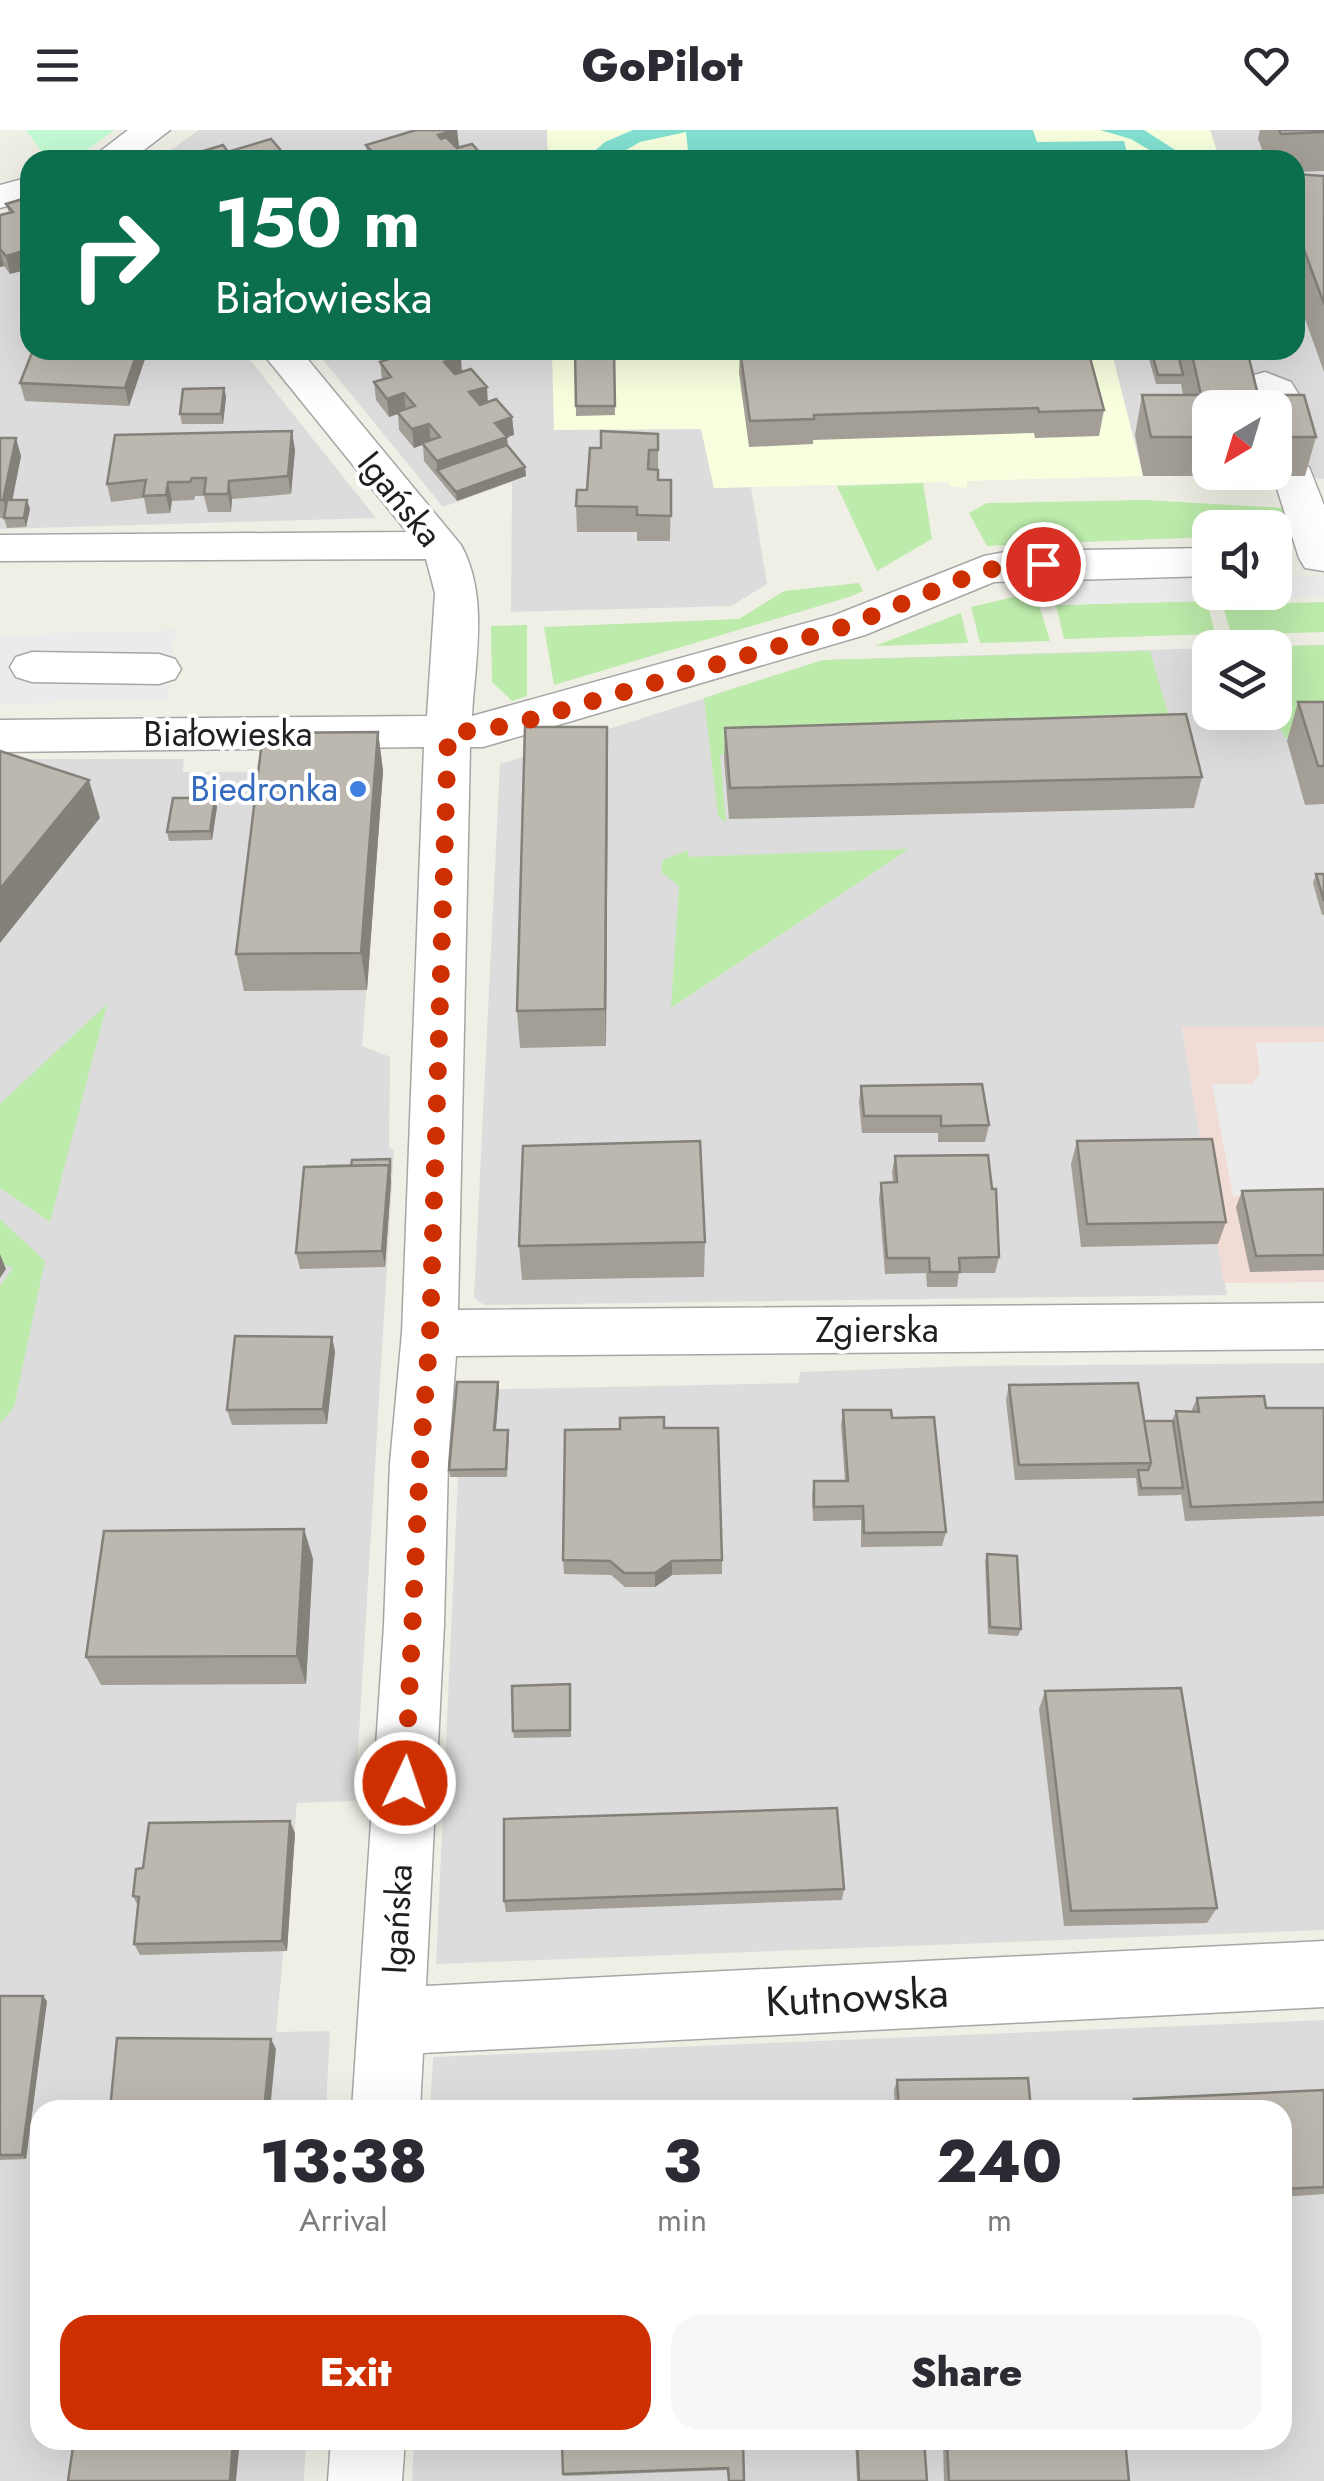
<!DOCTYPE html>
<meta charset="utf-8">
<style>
body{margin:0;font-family:Jost,sans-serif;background:#f7f7f7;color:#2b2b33;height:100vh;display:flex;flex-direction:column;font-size:38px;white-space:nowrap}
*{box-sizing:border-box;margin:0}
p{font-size:32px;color:#7c7c81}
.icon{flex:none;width:55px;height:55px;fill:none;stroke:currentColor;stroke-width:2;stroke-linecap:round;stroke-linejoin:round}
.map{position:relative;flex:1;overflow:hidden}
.side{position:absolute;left:30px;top:1970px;width:1262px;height:350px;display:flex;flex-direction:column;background:#fff;border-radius:30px;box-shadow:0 10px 40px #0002}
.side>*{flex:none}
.top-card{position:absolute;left:20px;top:20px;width:1285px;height:210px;border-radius:30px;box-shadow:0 10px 40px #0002;background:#0b6e4f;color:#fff;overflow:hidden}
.needle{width:65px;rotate:218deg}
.buttons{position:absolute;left:1192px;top:260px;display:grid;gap:20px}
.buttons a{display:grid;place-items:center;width:100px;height:100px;border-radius:20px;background:#fff;box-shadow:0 10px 40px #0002;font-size:50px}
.pin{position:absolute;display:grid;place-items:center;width:85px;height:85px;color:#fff;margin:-42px;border:5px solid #fff;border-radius:50%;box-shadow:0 2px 10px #0007}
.me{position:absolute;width:110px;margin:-55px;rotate:3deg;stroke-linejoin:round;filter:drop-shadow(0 0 8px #0008)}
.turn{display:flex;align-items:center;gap:35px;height:210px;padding:0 30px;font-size:45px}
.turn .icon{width:130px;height:130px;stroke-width:2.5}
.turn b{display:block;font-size:70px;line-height:85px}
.eta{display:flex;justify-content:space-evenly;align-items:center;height:170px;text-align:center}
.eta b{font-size:60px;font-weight:800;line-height:70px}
.primary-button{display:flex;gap:20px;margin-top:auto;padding:20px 30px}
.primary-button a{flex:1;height:115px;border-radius:30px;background:#ce2f00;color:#fff;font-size:40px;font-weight:800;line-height:115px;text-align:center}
.primary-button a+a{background:#f7f7f7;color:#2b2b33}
header{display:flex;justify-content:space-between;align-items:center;height:130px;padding:0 30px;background:#fff;font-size:45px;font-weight:800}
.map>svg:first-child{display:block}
.residential{fill:#dddcdc;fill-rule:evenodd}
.commercial{fill:#f1dcd5}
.education{fill:#f8ffdf}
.grass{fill:#bcebab}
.park{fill:#c2fad3}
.pitch{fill:#83e0d1}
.parking{fill:#ebebeb}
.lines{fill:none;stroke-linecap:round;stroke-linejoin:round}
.minor-casing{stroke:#a6a6a6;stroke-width:3}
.minor{fill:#fff;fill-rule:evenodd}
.wall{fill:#a39e96;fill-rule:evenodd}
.shaded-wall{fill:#84817a}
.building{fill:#bdb8af;stroke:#84817a;stroke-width:2.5}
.route{stroke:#ce2f00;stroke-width:18;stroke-dasharray:0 32.4}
.shop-dot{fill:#3f7fe0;stroke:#fff;stroke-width:4}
.labels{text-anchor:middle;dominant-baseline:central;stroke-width:8;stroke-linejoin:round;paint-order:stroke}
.street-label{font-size:35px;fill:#1f1f1f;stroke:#fff}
.shop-label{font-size:35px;fill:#366cbe;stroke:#fff;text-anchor:end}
.near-street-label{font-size:42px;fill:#1f1f1f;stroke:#fff}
</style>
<header><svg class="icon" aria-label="menu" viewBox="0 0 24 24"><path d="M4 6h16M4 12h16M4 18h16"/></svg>GoPilot<svg class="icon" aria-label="heart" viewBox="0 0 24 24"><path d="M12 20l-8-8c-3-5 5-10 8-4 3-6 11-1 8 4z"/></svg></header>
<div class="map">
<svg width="1324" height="2351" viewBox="0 0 1324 2351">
<rect width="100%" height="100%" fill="#f0efe5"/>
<path class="residential" d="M199 0H547L548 30 158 29Z
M1210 0H1324V349L1272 345 1143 346 1111 220H1295V30H1220ZM1210 278H1275V342H1210Z
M30 76V220H242L376 388 0 399V85Z
M315 220H552L555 300 701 298 714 358 751 357 767 454 731 476 511 482 512 352 443 377Z
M1324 515V897L1182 898 1227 1165 484 1175 474 1168 500 634 823 530 1210 518V582H1275V518L1232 517Z
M0 629H184L183 642 383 641 362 916 390 927 389 1018 394 1020 355 1671 297 1673 276 1902 330 1901 326 1980H40V2310H306L304 2351H0Z
M1324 1233V1800L436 1834 458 1348V1260L798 1253 800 1242 967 1236Z
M1324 1890V2351H412L414 2310H1282V1980H430L433 1927Z"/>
<path class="commercial" d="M1182 897H1324V1152L1224 1153Z"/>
<path class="education" d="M547 0H1210L1220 30H548Z
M552 220H1111L1143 346 967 351V358L950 356 948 352 714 358 701 299 554 300Z"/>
<path class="grass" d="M923 353 932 409 877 441 837 356Z
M1144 370 1286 378 1288 397 1275 405V398H1210V407L987 416 969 383 987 373Z
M859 453 863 461 849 467 554 555 544 497 739 489 784 461Z
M1026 464 1037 469 1050 511 980 513 971 477Z
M1207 471 1215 504 1064 509 1056 475Z
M1324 472V502L1231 505 1223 475Z
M961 483 968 513 875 516Z
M527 495V566L512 571 492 552 491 496Z
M1324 515V607L1286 608 1270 583 1275 582V518H1233Z
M1150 521 1176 611 720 625 726 693 718 686 704 568 823 530Z
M909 719 671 878 679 756 661 742 663 730 688 720V727Z
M107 874 50 1092 0 1058V974Z
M0 1089 45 1131 14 1277 0 1294V1156L13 1138 0 1132Z"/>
<path class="park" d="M26 0H115L84 22 48 30Z"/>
<path class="pitch" d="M633 0H1033L1037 12 1124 11 1129 30H689L686 2 640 12 609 30H584L605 12Z
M1100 0H1144L1191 30H1166L1131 9Z"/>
<path class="parking" d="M1324 445V467L1207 471 1056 475 1052 457 1045 453 1210 448V462H1275V447Z
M176 500 167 569 0 574V505Z
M1324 912V1064L1233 1066 1212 954H1252L1260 944 1256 913Z"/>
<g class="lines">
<defs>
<path id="minor" d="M128 0H170L131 30H89Z
M30 47V70L0 78V55Z
M260 220H300L461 415C489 466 475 529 472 586L835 485 984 426 1010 421 1210 418V446L994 452 865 505 483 617H470L458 1180 1324 1173V1219L456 1226 448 1333 444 1495 426 1856 1324 1811V1877L423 1923 420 1980H352L384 1495 390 1333 402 1203 424 617 0 622V590L427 586 435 463 426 429 0 431V405L407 402Z
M1265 242 1291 252 1302 270 1298 292 1301 304 1295 313 1275 315V278H1261V267L1245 254 1251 246Z
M1294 333 1309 337 1324 375V441L1305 438 1299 428 1273 346 1279 337Z
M32 522 159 524 175 529 181 539 175 549 159 554 32 552 16 547 10 537 16 527Z
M331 2310H405L402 2351H328Z"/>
</defs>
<use href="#minor" class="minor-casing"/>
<use href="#minor" class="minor"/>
</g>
<path class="wall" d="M411 0H457L459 17 481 30H368L366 15 411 2Z
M1260 0H1324V41L1295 42V30H1266L1258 9Z
M1295 44 1324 46V242L1295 161Z
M26 68 10 144 4 136 0 137V85L9 83 6 74Z
M33 220H148L129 276 25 271 20 253Z
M382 220H455L462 242 488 272 512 287 514 305 507 307 508 316 525 337 526 346 457 371 424 331 423 314 414 318 399 300 398 284 389 287 376 270 374 252 382 249 380 232 389 229Z
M575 220H614L615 285 576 286Z
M740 220 805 225 1104 280 1099 306 1035 308 1034 303 813 310V314L749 317 739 243Z
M1151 220H1247L1258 265 1316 307 1305 346H1143L1135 305 1142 265H1183L1181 254H1156L1149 229ZM1210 278H1275V342H1210Z
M224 258 226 267 223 294H182L180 284Z
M658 304V350H671L670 411H637V402H577L576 376 587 360 601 318Z
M0 308 21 326 12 370H27L30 379 26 397 7 398 4 388H0Z
M295 320 291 364 232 369 231 382H208L204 366H195L194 370 172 371 170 383 147 384 144 368 111 372 107 354Z
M1298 572H1324V674L1305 675 1287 611Z
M607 597 606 916 520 918 517 881Z
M725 598 1202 647 1194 678 729 689 724 629Z
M378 602 383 641 367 860 244 861 236 824Z
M217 677 212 710 169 711 167 702Z
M1316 744H1324V785H1322L1313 753Z
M861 956 989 995 985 1012H938V1003H862L859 972Z
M1077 1011 1226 1092 1218 1114 1081 1117 1071 1034Z
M895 1026 999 1127 995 1143H959L957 1157H927L926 1143 885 1144 879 1069 881 1053 893 1052 892 1042Z
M390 1029 391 1052 385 1137 300 1139 296 1123Z
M1324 1059V1140L1250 1142 1236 1077 1242 1061Z
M705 1112 704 1147 522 1150 519 1116Z
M332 1207 335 1222 327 1294 232 1295 227 1280Z
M498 1252 499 1260 496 1300 509 1308 507 1347H450L449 1340Z
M1009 1255 1144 1291H1172L1176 1281 1191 1282 1197 1268 1266 1278H1324V1386L1185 1391 1181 1364 1180 1365 1138 1366 1136 1348 1015 1350 1006 1270Z
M843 1280 892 1288 946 1402 942 1416 861 1417V1390L813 1391 812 1366 814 1351H845L841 1295Z
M664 1298 722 1430V1444L672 1445 655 1457H625L611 1445 564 1444 563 1430Z
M304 1399 313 1429 306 1554 101 1555 86 1527Z
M987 1424 1021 1499 1018 1506 988 1504 985 1431Z
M570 1554 571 1607 514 1608 513 1601Z
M1045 1561 1217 1778 1207 1793 1064 1796 1039 1579Z
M295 1703 287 1821 140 1825 134 1814 138 1776 133 1766 143 1738Z
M844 1759 842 1770 506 1782 504 1771Z
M0 1866 47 1871 26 2029 0 2030Z
M897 1950 1031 1980H895L894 1960Z
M1324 1960V2064L1282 2067V1980H1128V1978L1134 1969Z
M743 2310 727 2340 564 2346 562 2317 542 2318V2315Z
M855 2310H924L927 2351H857Z
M947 2311 1129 2351H944L943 2316Z"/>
<path class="shaded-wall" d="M454 0H457L459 17 439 23 414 11Z
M480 23 481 30H461V29Z
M284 24 285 30H269V29Z
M30 119V139L10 144 6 126Z
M0 120 4 136 0 137Z
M138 220H148L129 276 125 258Z
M388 220H417L389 229Z
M461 227 462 245 446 250 444 232Z
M487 257 488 275 471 280 469 262Z
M224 258 226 267 223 294 221 284Z
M404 263 406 281 389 287 387 269Z
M512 287 514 305 507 307 508 325 437 340V331L495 293Z
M429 294 431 312 414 318 412 299Z
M292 301 295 320 291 364 288 346Z
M16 308 21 326 9 388 3 370Z
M525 337 526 346 457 371 456 362Z
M229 351 232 369 231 382 228 364Z
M168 352 172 371 170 383 166 365Z
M27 370 30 379 26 397 24 388Z
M607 597 608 636 606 916 605 879Z
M378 602 383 641 367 860 361 823Z
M89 650 100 688 0 813V759Z
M215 668 217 677 212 710 210 701Z
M390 1029 391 1052 385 1137 382 1121Z
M0 1124 6 1139 0 1148Z
M332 1207 335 1222 327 1294 323 1279Z
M498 1252 499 1260 495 1308 494 1300Z
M304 1399 313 1429 306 1554 297 1526Z
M672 1431V1445L655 1457V1443Z
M290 1691 295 1703 287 1821 282 1811Z
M43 1866 47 1871 26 2029 22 2025Z
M271 1909 276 1919 270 1980H264Z
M233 2310H240L236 2351H230Z"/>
<path class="building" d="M416 0H454L438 5 441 9 446 7 457 18 472 14 480 23 461 29 463 30H380L366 15Z
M1279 0H1324V2L1281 4Z
M271 9 284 24 269 29 270 30H209L207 28Z
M223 15 228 22 207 28V30H203L197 23Z
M1295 44 1324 46V174L1295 95Z
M26 68 30 72V119L6 126 0 119V85L13 82 6 74Z
M33 220H138L125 258 20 253Z
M416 220H455L461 227 444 232 455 244 471 239 487 257 469 262 480 275 496 269 512 287 495 293 507 307 437 331 422 313 440 307 429 294 412 299 397 282 415 276 404 263 387 269 374 252 391 247 380 232Z
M575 220H614L615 276H576Z
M740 220H804L805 225 966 220H1088L1104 280 1039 282 1038 278 814 285V289L750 291Z
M1151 220H1177L1183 245H1158Z
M1191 220H1247L1258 265H1304L1316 307H1275V278H1210V307H1151L1142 265H1201Z
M224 258 221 284H180L183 259Z
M292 301 288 346 229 351 228 364H204L206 348H192L190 352H168L166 365 143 366 146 350 107 354 115 305Z
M601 301 658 304V320H649L648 339 658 340V350H671V386L637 385V377L576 376 577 360H587L590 318H601Z
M0 308H16L3 370H0Z
M507 315 525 337 456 362 437 340Z
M7 370H27L24 388H4Z
M1298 572H1324V636H1318Z
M1186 584 1202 647 730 658 725 598Z
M525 597H607L605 879 517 881Z
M378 602 361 823 236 824 263 603Z
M0 621 89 650 0 759Z
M173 668H215L210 701 167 702Z
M1316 744H1324V771Z
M982 954 989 995 941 996V986H864L861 956Z
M1212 1009 1226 1092 1087 1094 1077 1011Z
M700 1011 705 1112 519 1116 523 1016Z
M988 1025 992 1059H996L999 1127 959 1128 960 1142H930L929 1128H887L881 1053 897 1052 895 1026Z
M390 1029V1043L389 1035 326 1036H351L352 1030Z
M389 1035 382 1121 296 1123 304 1037Z
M1324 1059V1125L1256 1126 1242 1061Z
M235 1206 332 1207 323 1279 227 1280Z
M457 1252H498L494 1300H508L506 1339 449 1340Z
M1138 1253 1151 1333 1019 1335 1009 1255Z
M1264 1266 1266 1278H1324V1372L1191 1377 1176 1281 1199 1282 1197 1268Z
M843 1280H891L892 1288 934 1287 946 1402 864 1403 863 1376 814 1377V1351H848Z
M664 1287V1298H718L722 1430 672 1431 655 1443H624L610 1431 563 1430 565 1300 620 1299V1288Z
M1144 1291H1173L1183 1358H1141L1138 1340H1148L1151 1333Z
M304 1399 297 1526 86 1527 104 1401Z
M987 1424 1017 1426 1021 1499 990 1497Z
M570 1554V1600L513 1601 512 1556Z
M1181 1558 1217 1778 1071 1781 1045 1561Z
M837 1678 844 1759 504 1771V1689Z
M290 1691 282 1811 134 1814 139 1767 133 1766 136 1739 143 1738 149 1693Z
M0 1866H43L22 2025H0Z
M117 1908 271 1909 264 1980H110Z
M1028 1948 1031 1980H899L897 1950Z
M1324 1960V2057L1282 2059V1980H1136L1134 1969Z
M74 2310H233L230 2351H68Z
M542 2310H743L744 2351H729L728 2338 563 2344 562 2314 542 2315Z
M857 2310H924L927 2351H859Z
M1125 2310 1129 2351H949L947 2311Z"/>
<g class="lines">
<path class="route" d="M405 1653 420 1332 430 1203 448 604 512 595 850 495 984 440 1043 434"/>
</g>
<circle class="shop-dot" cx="358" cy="659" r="10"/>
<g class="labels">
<g class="street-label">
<text transform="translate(400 369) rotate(51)">Igańska</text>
<text x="228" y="604">Białowieska</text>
<text x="877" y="1200">Zgierska</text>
<text transform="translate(397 1789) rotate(-87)">Igańska</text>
</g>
<g class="shop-label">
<text x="338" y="659">Biedronka</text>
</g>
<g class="near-street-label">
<text transform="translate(857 1867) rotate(-3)">Kutnowska</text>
</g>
</g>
</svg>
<div class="buttons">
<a><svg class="needle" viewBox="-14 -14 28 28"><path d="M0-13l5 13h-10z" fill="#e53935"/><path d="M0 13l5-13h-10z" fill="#7c7c81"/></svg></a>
<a><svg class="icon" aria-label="sound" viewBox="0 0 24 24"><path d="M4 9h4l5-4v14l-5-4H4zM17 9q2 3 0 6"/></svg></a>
<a><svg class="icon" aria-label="layers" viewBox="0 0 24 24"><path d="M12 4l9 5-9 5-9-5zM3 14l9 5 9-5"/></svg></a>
</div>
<div class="pin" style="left:1043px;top:434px;background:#d93025"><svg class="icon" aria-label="arrive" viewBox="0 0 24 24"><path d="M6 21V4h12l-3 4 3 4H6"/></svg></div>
<svg class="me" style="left:405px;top:1653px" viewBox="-20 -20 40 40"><circle r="17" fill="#ce2f00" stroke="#fff" stroke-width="3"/><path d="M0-11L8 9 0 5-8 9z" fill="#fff"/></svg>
<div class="top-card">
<div class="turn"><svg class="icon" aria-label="right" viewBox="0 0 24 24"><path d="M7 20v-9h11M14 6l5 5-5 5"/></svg><div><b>150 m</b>Białowieska</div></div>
</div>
<section class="side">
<div class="eta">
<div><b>13:38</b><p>Arrival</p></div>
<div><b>3</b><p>min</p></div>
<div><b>240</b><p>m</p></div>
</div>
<div class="primary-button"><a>Exit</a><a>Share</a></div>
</section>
</div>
